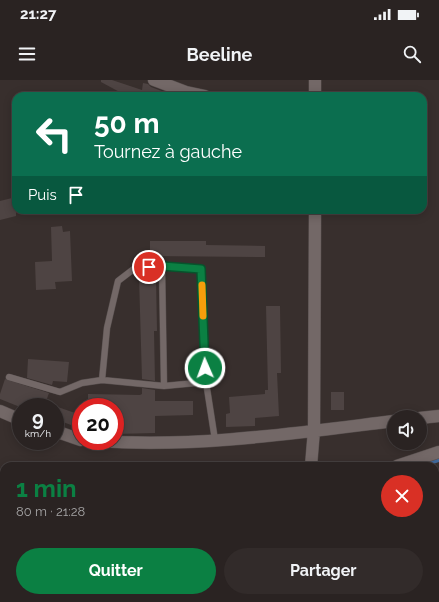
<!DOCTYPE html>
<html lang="fr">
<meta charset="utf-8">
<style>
body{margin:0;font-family:Raleway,sans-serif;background:#322b2a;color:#f1f3f6;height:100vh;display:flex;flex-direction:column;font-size:15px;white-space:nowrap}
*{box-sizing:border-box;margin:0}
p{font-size:13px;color:#a5a4a5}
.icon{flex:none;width:22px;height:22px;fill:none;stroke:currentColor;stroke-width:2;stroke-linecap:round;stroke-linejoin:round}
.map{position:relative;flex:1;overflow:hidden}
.details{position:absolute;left:0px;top:382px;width:439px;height:140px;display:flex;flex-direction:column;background:#2a2322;border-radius:12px 12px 0 0;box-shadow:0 2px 10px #0003,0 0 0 1px #464040}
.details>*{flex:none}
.top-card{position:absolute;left:12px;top:12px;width:415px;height:122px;border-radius:12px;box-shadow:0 2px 10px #0003,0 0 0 1px #464040;background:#0b6e4f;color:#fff;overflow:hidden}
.controls{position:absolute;left:387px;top:330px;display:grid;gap:8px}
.controls a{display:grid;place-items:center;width:40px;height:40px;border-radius:50%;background:#2a2322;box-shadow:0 2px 10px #0003,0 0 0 1px #464040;font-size:20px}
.speed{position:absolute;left:12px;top:318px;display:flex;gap:8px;font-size:20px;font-weight:700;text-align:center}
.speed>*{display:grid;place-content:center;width:52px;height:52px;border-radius:50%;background:#2a2322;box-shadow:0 2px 10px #0003,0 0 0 1px #464040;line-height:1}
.speed small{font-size:10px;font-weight:400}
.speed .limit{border:6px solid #d22;background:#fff;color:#111}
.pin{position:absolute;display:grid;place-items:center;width:34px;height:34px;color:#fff;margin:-17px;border:2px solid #fff;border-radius:50%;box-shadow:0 1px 4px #0007}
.me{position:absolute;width:44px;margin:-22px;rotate:358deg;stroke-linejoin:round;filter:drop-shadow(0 0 3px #0008)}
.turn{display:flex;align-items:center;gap:14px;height:84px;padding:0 16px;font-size:18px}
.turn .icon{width:52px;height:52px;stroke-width:2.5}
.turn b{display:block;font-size:28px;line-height:34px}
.then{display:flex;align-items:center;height:38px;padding:0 16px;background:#0003;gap:8px;font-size:15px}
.round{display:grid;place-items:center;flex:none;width:42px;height:42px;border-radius:21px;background:#322b2a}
.headline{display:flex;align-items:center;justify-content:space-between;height:68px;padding:0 16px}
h1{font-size:24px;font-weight:700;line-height:30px;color:#0b8043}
.primary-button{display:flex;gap:8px;margin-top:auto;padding:8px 16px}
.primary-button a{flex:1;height:46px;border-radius:24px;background:#0b8043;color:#fff;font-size:16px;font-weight:700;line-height:46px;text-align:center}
.primary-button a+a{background:#322b2a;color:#f1f3f6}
.status{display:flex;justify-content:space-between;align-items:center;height:28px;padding:0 20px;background:#2a2322;direction:ltr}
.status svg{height:11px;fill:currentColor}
header{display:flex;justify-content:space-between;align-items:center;height:52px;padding:0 16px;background:#2a2322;font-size:18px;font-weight:700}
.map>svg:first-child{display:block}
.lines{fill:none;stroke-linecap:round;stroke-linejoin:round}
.stream{stroke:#40699b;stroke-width:4}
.building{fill:#4e4443}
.lane-casing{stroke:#564e4d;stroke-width:7}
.street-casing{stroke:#564e4d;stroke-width:13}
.lane{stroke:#736867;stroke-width:6}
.street{stroke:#736867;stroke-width:12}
.route-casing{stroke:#07532c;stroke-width:10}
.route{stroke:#0b8043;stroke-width:7}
.slow{stroke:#f59e0b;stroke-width:7}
</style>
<div class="status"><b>21:27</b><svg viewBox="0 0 49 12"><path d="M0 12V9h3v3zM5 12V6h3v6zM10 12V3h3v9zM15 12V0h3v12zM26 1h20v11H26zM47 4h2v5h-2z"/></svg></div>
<header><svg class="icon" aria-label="menu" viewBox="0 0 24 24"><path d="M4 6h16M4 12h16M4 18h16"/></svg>Beeline<svg class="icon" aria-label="search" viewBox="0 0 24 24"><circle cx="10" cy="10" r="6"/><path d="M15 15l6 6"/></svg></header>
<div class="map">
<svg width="439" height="522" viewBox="0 0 439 522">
<rect width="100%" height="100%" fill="#382f2d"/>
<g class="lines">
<path class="stream" d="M421 386 439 380
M7 522 20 518"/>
</g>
<path class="building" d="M101 0H112L142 10 143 3 148 4 151 7 175 16H127L101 2Z
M16 117V136L0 140V121Z
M62 146 63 152 70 151 72 201 55 202 56 209 36 210 35 182 52 181 51 147Z
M150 161H206V165L265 166V177L150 176Z
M139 197H156L157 251H154L155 301 142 299Z
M266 226H280L281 293H277L279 336 255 338V346L226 347V334L230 333 229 317 265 314V310H268Z
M28 279 69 282 67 302 53 301 52 305 27 298Z
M5 299 49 313 44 327H20L0 319V314Z
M142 308 155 310V321H193V335L155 336V353L115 354V327H88V314L140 315 142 314Z
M331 312H344V330H331Z
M55 326 75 333 71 345 55 339Z"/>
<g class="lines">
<defs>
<path id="lane" d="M162 186 164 306
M9 297 60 312 82 303 102 300 164 306 206 302
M102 300 107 248 118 201 135 188 162 186 201 189 206 302 215 360"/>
<path id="street" d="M154 0 186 12 205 16
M315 16V0
M0 331 21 340
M420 338 439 336
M55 351 81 360
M98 361C196 368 296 353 394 341
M311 386 314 350 315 130
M397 386 439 372
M310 518V522
M0 519 4 518
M47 522 59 518
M388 522 393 519H439"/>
</defs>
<use href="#lane" class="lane-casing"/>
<use href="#street" class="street-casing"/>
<use href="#lane" class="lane"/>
<use href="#street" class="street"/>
</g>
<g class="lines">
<defs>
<path id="route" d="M149 187 162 186 201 189 205 288"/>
</defs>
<use href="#route" class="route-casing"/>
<use href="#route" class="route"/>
<path class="slow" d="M202 205 203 236"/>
</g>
</svg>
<div class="controls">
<a><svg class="icon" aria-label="sound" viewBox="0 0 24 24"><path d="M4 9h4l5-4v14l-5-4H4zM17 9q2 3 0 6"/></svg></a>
</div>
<div class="speed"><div>9<small>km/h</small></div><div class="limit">20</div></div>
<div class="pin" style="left:149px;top:187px;background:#d93025"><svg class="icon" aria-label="arrive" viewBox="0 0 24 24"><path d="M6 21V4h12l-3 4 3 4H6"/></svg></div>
<svg class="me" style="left:205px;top:288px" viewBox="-20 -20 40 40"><circle r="17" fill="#0b8043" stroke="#fff" stroke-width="3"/><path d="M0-11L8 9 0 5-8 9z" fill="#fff"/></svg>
<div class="top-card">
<div class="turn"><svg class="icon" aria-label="left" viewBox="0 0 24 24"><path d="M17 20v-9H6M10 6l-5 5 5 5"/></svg><div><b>50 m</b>Tournez à gauche</div></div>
<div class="then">Puis<svg class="icon" aria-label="arrive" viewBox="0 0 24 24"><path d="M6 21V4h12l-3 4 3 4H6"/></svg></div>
</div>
<section class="details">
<div class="headline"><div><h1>1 min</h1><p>80 m · 21:28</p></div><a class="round" style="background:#d93025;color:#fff"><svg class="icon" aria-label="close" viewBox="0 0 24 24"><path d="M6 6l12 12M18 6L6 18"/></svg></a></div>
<div class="primary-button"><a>Quitter</a><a>Partager</a></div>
</section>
</div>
